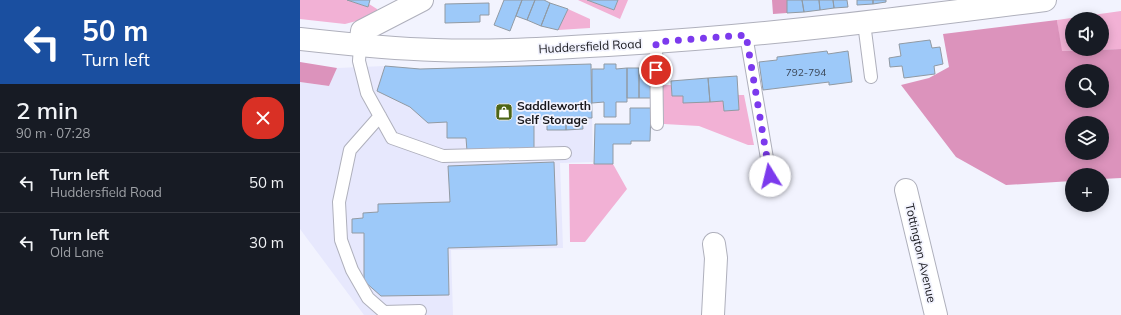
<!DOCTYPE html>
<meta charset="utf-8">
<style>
body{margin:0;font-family:Mulish,sans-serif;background:#242831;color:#f1f3f6;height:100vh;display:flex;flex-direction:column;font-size:15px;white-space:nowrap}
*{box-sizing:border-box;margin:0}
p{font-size:13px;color:#9ea1a6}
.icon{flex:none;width:22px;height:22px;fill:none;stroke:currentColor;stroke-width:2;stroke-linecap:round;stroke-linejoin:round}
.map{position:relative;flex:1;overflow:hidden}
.side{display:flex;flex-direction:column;background:#171b24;width:300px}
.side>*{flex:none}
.banner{background:#1a4fa0;color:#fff;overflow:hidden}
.controls{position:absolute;left:765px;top:12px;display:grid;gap:8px}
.controls a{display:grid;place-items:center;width:44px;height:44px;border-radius:50%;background:#171b24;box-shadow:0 2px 10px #0003;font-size:20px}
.pin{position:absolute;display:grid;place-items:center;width:34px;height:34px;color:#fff;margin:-17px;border:2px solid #fff;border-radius:50%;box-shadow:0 1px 4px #0007}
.me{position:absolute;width:44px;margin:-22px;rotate:351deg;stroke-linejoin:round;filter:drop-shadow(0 0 3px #0008)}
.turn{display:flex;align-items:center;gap:14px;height:84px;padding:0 16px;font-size:18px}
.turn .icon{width:52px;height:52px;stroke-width:2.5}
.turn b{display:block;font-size:28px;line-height:34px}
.round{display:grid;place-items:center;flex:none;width:42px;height:42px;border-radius:16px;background:#242831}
.overview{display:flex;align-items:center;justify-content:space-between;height:68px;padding:0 16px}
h1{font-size:24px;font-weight:600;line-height:30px}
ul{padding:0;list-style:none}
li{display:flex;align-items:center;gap:12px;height:60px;padding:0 16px;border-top:1px solid #363941}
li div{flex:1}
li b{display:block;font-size:15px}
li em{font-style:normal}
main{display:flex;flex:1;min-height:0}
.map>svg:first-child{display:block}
.built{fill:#e7e8fd}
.green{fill:#f2b1d5;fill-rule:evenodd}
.forest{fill:#dc93bc;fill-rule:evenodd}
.building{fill:#9dc9f9;stroke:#919aa3}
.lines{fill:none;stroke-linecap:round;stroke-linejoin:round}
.service-casing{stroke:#afb0bc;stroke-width:14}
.minor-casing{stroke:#afb0bc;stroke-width:24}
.primary-casing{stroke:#afb0bc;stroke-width:24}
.service{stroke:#fff;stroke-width:12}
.minor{stroke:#fff;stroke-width:22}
.primary{stroke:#fff;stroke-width:22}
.route{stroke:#7c3aed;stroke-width:7;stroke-dasharray:0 12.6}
.labels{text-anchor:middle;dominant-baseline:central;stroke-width:3.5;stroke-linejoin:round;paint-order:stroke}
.number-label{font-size:10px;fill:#394454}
.street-label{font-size:12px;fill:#18181d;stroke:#f2f3fe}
.poi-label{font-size:12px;font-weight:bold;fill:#18181d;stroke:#f2f3fe;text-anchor:start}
</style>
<main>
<section class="side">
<div class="banner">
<div class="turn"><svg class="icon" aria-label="left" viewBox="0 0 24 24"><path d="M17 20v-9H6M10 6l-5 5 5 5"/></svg><div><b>50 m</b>Turn left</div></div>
</div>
<div class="overview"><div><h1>2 min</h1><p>90 m · 07:28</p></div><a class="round" style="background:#d93025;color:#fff"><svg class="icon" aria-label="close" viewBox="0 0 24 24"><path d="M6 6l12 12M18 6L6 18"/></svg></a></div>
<ul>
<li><svg class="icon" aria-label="left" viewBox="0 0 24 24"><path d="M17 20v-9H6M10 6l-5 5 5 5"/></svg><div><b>Turn left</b><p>Huddersfield Road</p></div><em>50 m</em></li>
<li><svg class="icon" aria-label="left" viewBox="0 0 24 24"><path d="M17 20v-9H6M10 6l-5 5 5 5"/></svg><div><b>Turn left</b><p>Old Lane</p></div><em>30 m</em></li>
</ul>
</section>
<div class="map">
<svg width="821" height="315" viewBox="0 0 821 315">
<rect width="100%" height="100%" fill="#f2f3fe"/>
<path class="built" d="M291 64 293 162 260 163 263 248 151 250 153 315H64L0 229V82L29 86 37 68 85 66 120 69Z"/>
<path class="green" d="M0 0H47L68 7 69 4 77 9 78 13 68 18 45 24 0 19Z
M278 0H287L314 10 318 0H328L320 19Z
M268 9 290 19V28L258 30Z
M821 11V49L761 51 757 20ZM772 19H802V49H772Z
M362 85H371L372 96H383L423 101 424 111 439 109 438 95H444L454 145H448L399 126 364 124Z
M269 164H313L327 189 285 242H270Z"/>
<path class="forest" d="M472 0H487V13L473 14Z
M757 20 762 51 821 49V178L802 179V175H772V181L706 185 656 157 601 85 629 78 649 67 643 34ZM772 71H802V101H772ZM772 123H802V153H772Z
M0 62 37 68 29 86 0 82Z"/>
<path class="building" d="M47 0H70L68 7Z
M204 0H222L210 31 194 25Z
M222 0H235L227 20 216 16Z
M235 0H244L250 3 241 26 227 20Z
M287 0H318L314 10Z
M487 0H502L504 12 487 13Z
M502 0H519L520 10 504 12Z
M519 0H533L534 8 520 10Z
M533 0H547L548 7 534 8Z
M557 0H573V4L557 5Z
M573 0H586V2L573 4Z
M189 3V15H180V22L145 23V4Z
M250 3 268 9 258 30 241 26Z
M630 40 632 48 640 47 643 64 634 66 635 74 604 78 602 66 590 67 589 58 601 56 599 44Z
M527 51 528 54 548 51 552 82 529 85V82L463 90 459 62 477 60V57Z
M291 64 292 118H266V130H247V119H234V149L167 151 166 138H147V122L128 123 110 107 77 91 85 66 120 69Z
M304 64H316V69L327 68V102H316V117H304V102L292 103V69H304Z
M327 68H339V98H327Z
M339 68H351V98H339Z
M437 76 439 110 424 111 423 101 410 102 408 78Z
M408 78 410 102 383 103V96H372L371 81Z
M330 108H351L350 141H331V144H313V164H294L295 124H330Z
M266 118H282L283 129 266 130Z
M254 162 257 245 148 248 149 295 81 296 64 281V233H52V219L63 218V213L78 212V204L150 202 148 166Z"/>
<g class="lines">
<defs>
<path id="service" d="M564 23 571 77
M446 35 470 176
M356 42 357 124
M60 46 59 61 67 93 92 138 143 156 265 153
M80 116 50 150 39 202 41 240 52 270 68 298 84 312 120 311"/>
<path id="minor" d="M60 46 62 31 122 0
M606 190 636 315
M413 315 416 258 414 244"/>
<path id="primary" d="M0 39C45 44 90 49 135 50 197 52 260 48 323 44 464 36 605 18 745 0"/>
</defs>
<use href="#service" class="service-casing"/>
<use href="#minor" class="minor-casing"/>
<use href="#primary" class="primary-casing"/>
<use href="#service" class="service"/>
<use href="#minor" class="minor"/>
<use href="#primary" class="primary"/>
</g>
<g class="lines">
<path class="route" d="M356 70V42L446 35 470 176"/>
</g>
<defs>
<symbol id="shop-square" viewBox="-11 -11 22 22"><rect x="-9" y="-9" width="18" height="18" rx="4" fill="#4d6515" stroke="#f2f3fe"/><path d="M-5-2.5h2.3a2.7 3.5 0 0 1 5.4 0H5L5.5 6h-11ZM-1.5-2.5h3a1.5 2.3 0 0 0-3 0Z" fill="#fff"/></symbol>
</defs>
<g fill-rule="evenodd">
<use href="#shop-square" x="194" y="102" width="20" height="20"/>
</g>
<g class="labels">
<g class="number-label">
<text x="506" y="72">792-794</text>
</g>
<g class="street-label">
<text transform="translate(290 46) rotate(-3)">Huddersfield Road</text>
<text transform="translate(621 253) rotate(77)">Tottington Avenue</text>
</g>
<g class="poi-label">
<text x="217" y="105">Saddleworth<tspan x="217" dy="14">Self Storage</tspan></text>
</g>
</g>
</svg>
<div class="controls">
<a><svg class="icon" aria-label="sound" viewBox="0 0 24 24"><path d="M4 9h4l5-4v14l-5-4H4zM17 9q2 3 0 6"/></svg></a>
<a><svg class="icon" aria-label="search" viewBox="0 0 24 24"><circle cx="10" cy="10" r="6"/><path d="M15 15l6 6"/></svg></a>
<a><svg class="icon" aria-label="layers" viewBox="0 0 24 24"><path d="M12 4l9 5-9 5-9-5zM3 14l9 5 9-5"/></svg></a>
<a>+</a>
</div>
<div class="pin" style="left:356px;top:70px;background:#d93025"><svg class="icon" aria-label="arrive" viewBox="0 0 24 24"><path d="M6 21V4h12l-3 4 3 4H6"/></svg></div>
<svg class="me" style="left:470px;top:176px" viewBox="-20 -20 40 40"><circle r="19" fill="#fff"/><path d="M0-13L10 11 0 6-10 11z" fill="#7c3aed"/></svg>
</div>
</main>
